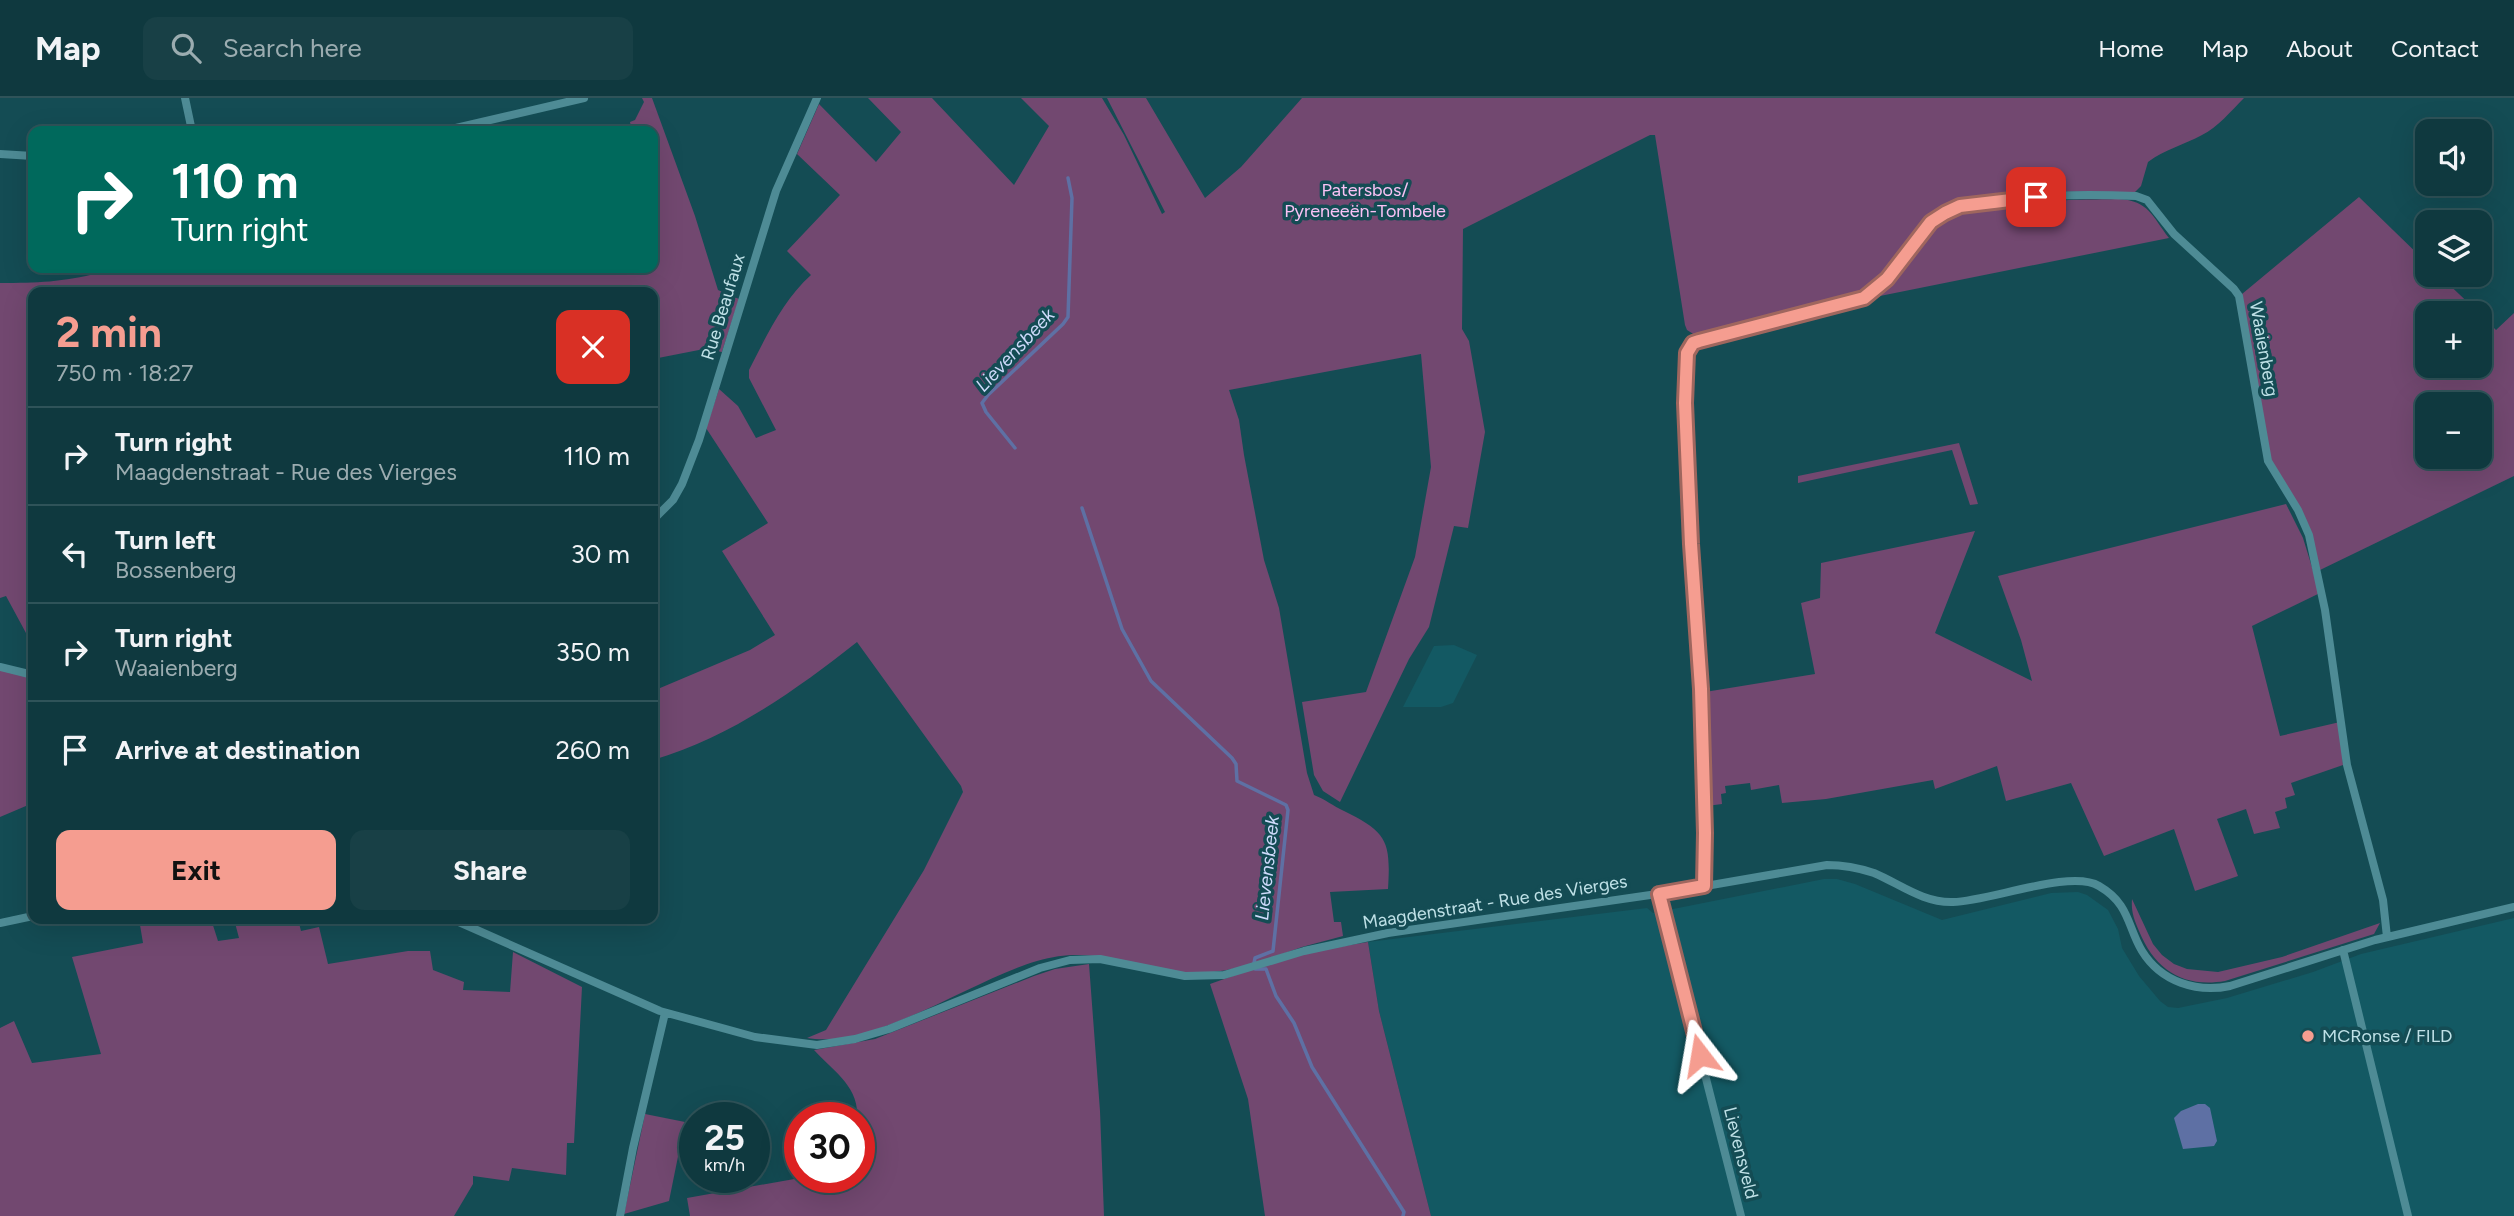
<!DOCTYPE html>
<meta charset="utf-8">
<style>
body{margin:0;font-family:Figtree,sans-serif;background:#184046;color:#f1f3f6;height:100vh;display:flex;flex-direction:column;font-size:26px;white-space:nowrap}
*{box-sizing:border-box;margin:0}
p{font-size:23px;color:#9bacb0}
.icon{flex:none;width:38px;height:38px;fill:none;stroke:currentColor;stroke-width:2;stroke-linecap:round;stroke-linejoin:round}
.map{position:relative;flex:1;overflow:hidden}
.drawer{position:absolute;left:28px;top:189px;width:630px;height:637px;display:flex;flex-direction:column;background:#0f393f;border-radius:14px;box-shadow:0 7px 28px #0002,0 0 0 2px #2f5359}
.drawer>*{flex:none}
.guide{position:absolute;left:28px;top:28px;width:630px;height:147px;border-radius:14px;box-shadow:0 7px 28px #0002,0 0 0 2px #2f5359;background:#00695c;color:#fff;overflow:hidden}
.tools{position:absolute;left:2415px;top:21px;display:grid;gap:14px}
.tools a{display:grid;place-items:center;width:77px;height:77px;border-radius:14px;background:#0f393f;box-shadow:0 7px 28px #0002,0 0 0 2px #2f5359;font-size:35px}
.speed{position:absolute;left:679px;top:1004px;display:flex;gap:14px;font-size:35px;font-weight:700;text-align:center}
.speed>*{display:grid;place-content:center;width:91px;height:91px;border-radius:50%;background:#0f393f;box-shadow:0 7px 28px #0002,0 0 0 2px #2f5359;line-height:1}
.speed small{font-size:18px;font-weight:400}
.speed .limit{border:10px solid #d22;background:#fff;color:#111}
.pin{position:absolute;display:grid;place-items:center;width:60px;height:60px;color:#fff;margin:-30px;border-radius:14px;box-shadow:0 4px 10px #0006}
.me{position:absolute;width:77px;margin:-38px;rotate:346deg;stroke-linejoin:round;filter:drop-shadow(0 0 5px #0008)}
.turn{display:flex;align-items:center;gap:24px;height:147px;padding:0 28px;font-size:32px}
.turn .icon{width:91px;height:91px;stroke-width:2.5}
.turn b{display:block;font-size:49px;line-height:60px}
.round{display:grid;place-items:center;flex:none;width:74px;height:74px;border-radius:14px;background:#184046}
.overview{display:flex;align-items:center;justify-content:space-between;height:119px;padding:0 28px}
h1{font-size:42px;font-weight:700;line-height:52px;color:#f59d90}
.button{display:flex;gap:14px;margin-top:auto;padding:14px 28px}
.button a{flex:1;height:80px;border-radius:14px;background:#f59d90;color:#111;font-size:28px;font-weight:700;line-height:80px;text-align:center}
.button a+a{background:#184046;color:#f1f3f6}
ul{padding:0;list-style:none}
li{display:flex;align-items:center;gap:21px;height:98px;padding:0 28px;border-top:2px solid #2f5359}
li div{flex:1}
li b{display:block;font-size:26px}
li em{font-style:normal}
header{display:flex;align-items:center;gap:42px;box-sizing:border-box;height:98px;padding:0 35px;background:#0f393f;border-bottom:2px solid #2f5359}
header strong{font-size:33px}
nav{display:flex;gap:38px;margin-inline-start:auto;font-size:24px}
.search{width:490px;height:63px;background:#184046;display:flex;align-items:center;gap:18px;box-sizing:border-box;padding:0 24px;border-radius:14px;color:#9bacb0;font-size:26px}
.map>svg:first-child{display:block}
.built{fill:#135963}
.green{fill:#724870;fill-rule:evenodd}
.water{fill:#5e70a4}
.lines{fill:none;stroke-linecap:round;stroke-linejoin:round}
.stream{stroke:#5e70a4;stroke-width:3.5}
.minor{stroke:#4e8b95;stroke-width:8}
.route-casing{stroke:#9f665e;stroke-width:18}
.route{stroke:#f59d90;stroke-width:12}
.poi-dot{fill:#f59d90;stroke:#144c54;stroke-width:2.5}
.labels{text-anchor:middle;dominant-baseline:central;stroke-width:7;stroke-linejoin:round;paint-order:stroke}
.park-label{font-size:18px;fill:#fac2f5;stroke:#144c54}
.street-label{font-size:18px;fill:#bfe1e7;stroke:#144c54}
.poi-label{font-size:18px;fill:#bfe1e7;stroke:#144c54;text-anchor:start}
.water-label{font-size:19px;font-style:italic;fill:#cedafa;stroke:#144c54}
</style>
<header>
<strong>Map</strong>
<div class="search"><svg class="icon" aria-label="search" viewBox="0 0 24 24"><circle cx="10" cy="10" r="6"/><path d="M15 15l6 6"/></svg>Search here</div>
<nav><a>Home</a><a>Map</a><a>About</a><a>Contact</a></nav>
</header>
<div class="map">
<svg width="2514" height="1118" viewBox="0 0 2514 1118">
<rect width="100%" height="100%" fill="#144c54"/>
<path class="built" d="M1454 547 1477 557 1453 605 1441 609H1403L1434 548Z
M1824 781H1837L1855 786 1942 822 2051 795 2078 794 2087 797 2108 812 2118 831 2122 850 2139 878 2160 903 2168 909 2178 910 2227 900 2313 874 2361 856 2514 820V1118H1431L1379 913 1368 844 1647 810 1653 815Z"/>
<path class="green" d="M642 0H652L695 118 718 192 739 201 722 254 704 251 653 261V194H33V548L6 498 0 500V185C37 185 63 184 99 175V170H653V33H632L630 24 635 22 644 4Z
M868 0H932L1014 87 1049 28 1021 0H1102L1124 37 1162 116 1165 114 1107 0H1146L1205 100 1241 69 1302 0H2244C2231 13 2218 29 2202 37 2184 47 2165 51 2148 64L2141 88 2135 94C2082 95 2002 89 1954 106 1917 118 1906 158 1881 182 1852 209 1739 230 1698 239L1687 232 1685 227 1655 37H1650L1463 131 1462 231 1469 243 1485 334 1468 430 1454 428 1429 529 1409 561 1340 704 1323 693 1314 677 1302 604 1366 594 1415 459 1431 369 1421 256 1229 292 1239 322 1244 357 1264 462 1279 510 1307 675 1314 697C1325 701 1333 708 1344 713 1387 734 1391 743 1388 791L1330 794 1334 824H1341L1343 838C1330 842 1315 845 1302 849 1266 862 1233 875 1194 875 1135 874 1100 845 1037 863 971 882 874 952 807 940L826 932 924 772 963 694 961 688 857 544C795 593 730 639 653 662V593L750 552 775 537 722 453 768 425 706 330 719 291 738 308 756 340 776 332 749 280V272C766 239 783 202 811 177L787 153 840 97 797 56 819 6 876 64 901 34Z
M2359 99 2427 165V177H2439L2479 215H2427V268H2480V216L2496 232 2514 215V378L2320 472 2308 430 2270 360 2242 196ZM2427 306H2480V359H2427Z
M2119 101C2149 103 2152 118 2169 140L1875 199 1933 128C1965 101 2075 102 2119 101Z
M1959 345 1978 406 1970 407 1952 352 1798 385V378Z
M2286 406 2303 440 2320 495 2252 528 2280 638 2340 624 2343 667 2291 685 2295 697 2285 700 2287 710 2275 714 2280 730 2254 736 2246 711 2217 721 2238 778 2195 793 2174 731 2104 758 2071 685 2006 703 1997 668 1935 691 1933 682 1826 701 1782 705 1779 687 1751 692 1750 685 1725 688 1726 695 1721 696 1722 706 1707 708 1705 594 1815 576 1801 505 1820 500 1821 465 1975 433 1935 535 2032 583 2021 542 1998 478Z
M0 572 33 580V705L0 719Z
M2132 801 2153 846 2162 857 2174 866 2187 871 2218 874 2282 859 2380 825 2374 836 2225 883C2183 890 2155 872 2139 833 2134 821 2131 814 2132 801Z
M139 821H211L218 843 239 840 234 821H298L301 833 319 829 328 866 408 853H430L433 872 464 884 463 892 510 894 513 854 582 889 574 1045H567L566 1077 512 1070 509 1083 473 1078V1086L454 1118H0V930L14 923 32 965 101 956 72 859 143 845Z
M1368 844 1379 913 1431 1118H1265L1248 1001 1210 886 1272 864 1314 853Z
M1089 866 1100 1013 1104 1118H690L687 1100 800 1080H859V1020H857C860 989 832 972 814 952L875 941 1034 878 1055 871Z
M645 1016 685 1024 669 1103 624 1116Z"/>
<path class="water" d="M2198 1006H2205L2210 1010 2217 1043 2214 1048 2183 1051 2174 1020 2181 1013Z"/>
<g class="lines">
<path class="stream" d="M1015 350 986 314 982 305 988 297 1063 226 1068 219 1072 100 1068 80
M1082 410 1122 531 1151 583 1232 660 1236 666 1237 683 1286 707 1288 712 1273 853 1255 860 1254 865
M1255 871H1266L1276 898 1294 925 1312 969 1404 1114 1403 1118"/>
<path class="minor" d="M185 0 192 33
M443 33 584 0
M0 56 33 58
M653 422 673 402 682 386 699 342 776 93 817 0
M0 569 33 577
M1704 788C1704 722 1705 656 1701 590 1697 505 1688 420 1686 334 1685 308 1679 273 1689 249L1699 243 1845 206C1880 194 1893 173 1915 144 1921 137 1926 129 1932 123 1966 94 2091 96 2136 98L2147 102 2174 136 2234 191 2239 198 2268 363 2298 412 2309 437 2313 456 2325 512 2347 667 2383 802 2387 839
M1659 796 1741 1118
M452 821 660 913 755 939 817 947 855 941 889 931 1040 870 1070 862 1100 861 1185 878 1224 877 1304 853 1388 835 1671 794 1827 767C1842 767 1859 770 1874 775 1900 786 1923 805 1953 804 1990 803 2071 771 2099 788 2130 806 2127 828 2142 853 2161 884 2197 895 2230 888L2375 842 2514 809
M0 825 33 818
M2343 852 2408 1118
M620 1118 633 1050 665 915"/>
</g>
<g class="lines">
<defs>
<path id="route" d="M1700 957 1659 796 1704 788 1705 735 1701 591 1691 446 1685 305 1687 255 1693 245 1699 243 1864 200 1887 181 1931 124 1945 115 1960 108 2036 99"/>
</defs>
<use href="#route" class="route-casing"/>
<use href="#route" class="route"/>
</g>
<circle class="poi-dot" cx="2308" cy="938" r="7"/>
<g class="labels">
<g class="park-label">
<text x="1365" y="92">Patersbos/<tspan x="1365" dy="21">Pyreneeën-Tombele</tspan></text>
</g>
<g class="street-label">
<text transform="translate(723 209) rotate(-73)">Rue Beaufaux</text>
<text transform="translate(2264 251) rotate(80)">Waaienberg</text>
<text transform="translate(1495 804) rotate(-9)">Maagdenstraat - Rue des Vierges</text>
<text transform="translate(1741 1055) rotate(76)">Lievensveld</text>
</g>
<g class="poi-label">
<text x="2322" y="938">MCRonse / FILD</text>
</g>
<g class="water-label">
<text transform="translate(1015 252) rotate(-47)">Lievensbeek</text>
<text transform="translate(1267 770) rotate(-84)">Lievensbeek</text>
</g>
</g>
</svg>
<div class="tools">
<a><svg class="icon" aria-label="sound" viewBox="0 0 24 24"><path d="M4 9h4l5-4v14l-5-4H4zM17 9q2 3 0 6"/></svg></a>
<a><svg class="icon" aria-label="layers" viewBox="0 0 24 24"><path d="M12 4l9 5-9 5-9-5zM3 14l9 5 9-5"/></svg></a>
<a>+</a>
<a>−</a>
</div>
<div class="speed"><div>25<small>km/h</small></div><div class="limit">30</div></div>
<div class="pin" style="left:2036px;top:99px;background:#d93025"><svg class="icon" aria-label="arrive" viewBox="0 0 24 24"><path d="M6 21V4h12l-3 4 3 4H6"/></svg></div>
<svg class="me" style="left:1700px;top:957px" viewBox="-20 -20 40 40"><path d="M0-17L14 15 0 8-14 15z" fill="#f59d90" stroke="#fff" stroke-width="4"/></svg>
<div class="guide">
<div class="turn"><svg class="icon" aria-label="right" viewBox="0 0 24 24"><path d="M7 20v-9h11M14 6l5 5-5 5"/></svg><div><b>110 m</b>Turn right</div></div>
</div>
<section class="drawer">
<div class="overview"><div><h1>2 min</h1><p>750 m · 18:27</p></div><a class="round" style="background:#d93025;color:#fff"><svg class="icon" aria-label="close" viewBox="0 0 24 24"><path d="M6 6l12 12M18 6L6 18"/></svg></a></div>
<ul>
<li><svg class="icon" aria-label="right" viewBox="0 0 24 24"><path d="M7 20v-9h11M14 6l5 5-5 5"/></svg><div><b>Turn right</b><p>Maagdenstraat - Rue des Vierges</p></div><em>110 m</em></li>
<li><svg class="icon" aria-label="left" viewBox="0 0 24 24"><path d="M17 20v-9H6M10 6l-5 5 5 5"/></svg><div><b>Turn left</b><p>Bossenberg</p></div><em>30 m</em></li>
<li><svg class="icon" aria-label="right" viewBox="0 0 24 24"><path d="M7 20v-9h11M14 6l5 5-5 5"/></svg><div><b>Turn right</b><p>Waaienberg</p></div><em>350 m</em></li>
<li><svg class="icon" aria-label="arrive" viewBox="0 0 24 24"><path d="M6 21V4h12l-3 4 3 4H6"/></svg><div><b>Arrive at destination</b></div><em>260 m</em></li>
</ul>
<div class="button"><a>Exit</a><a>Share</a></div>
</section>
</div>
